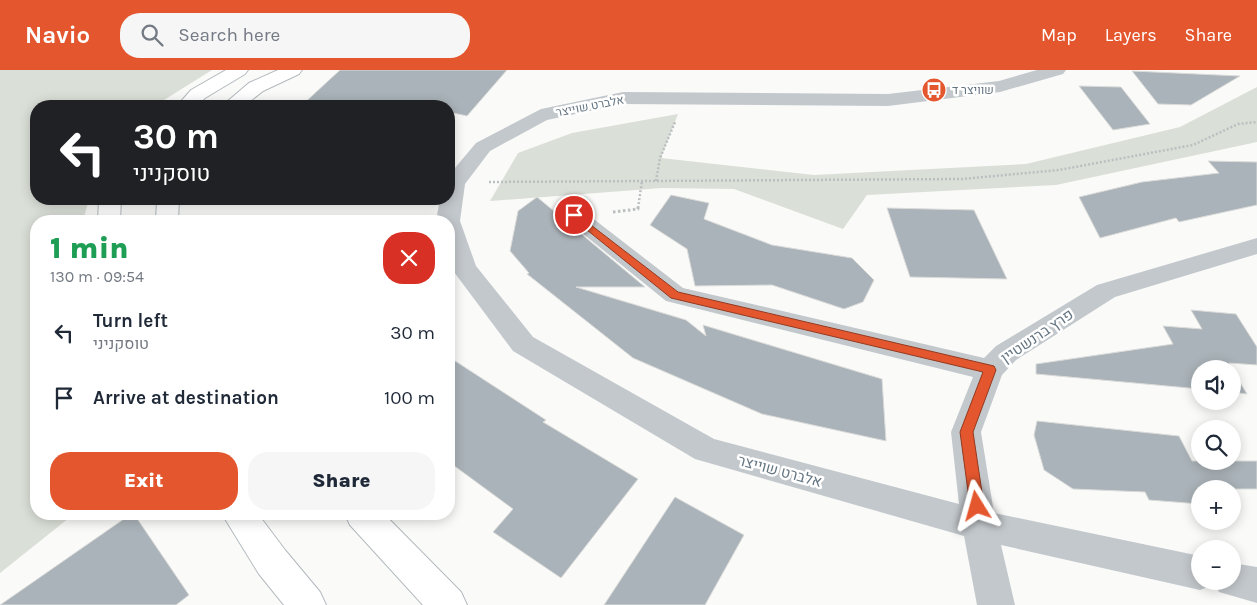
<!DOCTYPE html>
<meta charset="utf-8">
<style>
body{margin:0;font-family:Karla,Heebo,sans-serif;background:#f6f6f7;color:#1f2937;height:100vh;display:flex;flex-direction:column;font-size:19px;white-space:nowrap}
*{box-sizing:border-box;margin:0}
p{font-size:16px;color:#747a83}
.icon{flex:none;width:28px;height:28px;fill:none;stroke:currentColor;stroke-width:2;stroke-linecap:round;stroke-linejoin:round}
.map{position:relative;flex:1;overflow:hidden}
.sheet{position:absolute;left:30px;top:145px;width:425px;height:305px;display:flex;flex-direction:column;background:#fff;border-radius:20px;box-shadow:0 2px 12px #0003}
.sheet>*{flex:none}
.guide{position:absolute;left:30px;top:30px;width:425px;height:105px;border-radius:20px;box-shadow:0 2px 12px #0003;background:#202124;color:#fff;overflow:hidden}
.tools{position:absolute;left:1191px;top:290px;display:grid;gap:10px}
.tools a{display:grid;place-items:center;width:50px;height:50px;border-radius:50%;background:#fff;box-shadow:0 2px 12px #0003;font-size:25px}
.pin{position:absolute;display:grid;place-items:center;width:42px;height:42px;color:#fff;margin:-21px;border:2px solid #fff;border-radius:50%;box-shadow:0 1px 5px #0007}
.me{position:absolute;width:55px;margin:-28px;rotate:352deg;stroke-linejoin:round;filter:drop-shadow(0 0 4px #0008)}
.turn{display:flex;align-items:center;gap:18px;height:105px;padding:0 20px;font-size:22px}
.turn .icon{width:65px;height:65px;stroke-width:2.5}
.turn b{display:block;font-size:35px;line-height:42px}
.round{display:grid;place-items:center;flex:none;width:52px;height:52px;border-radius:20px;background:#f6f6f7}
.head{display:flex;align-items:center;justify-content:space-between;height:85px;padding:0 20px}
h1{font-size:30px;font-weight:800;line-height:38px;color:#1e9e55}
.action{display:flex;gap:10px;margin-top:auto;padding:10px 20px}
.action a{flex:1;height:58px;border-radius:20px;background:#e4572e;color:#fff;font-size:20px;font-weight:800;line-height:58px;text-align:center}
.action a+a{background:#f6f6f7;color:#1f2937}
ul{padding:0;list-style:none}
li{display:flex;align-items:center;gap:15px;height:65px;padding:0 20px}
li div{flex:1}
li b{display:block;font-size:19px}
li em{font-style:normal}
header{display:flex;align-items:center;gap:30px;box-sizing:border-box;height:70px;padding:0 25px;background:#e4572e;color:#fff}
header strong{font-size:24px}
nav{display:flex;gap:28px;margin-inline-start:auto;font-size:18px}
.search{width:350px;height:45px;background:#f6f6f7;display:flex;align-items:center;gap:12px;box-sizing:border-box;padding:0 18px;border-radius:20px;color:#747a83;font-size:19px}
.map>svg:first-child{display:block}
.green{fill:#dadfd7}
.building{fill:#aab3b9;stroke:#dcdcda}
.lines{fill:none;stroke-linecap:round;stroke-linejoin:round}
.secondary-casing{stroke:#b3babf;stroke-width:2}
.path-far1{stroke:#bbbfc2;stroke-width:2.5;stroke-dasharray:2 2;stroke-linecap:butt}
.path{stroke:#bbbfc2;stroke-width:3;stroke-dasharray:2.5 2.5;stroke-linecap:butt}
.street{fill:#c3c8cc;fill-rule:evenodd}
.secondary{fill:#fff;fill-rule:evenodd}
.route{fill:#e4572e;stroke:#94391e}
.labels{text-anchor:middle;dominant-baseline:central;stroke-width:5;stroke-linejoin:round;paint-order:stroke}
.far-poi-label{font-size:12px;fill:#657683;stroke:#fff;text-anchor:start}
.far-street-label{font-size:12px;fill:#657683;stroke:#fff}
.street-label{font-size:15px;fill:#657683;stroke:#fff}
</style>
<header>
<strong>Navio</strong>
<div class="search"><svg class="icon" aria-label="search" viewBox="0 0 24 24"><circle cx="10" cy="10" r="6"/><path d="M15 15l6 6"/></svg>Search here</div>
<nav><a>Map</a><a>Layers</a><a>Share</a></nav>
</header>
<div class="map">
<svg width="1257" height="535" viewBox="0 0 1257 535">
<rect width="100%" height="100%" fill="#fafaf8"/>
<path class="green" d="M0 0H212L164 30 158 36H36V129H89L83 151H36V444H74L0 503Z
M1257 17V72L1056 115 867 125 843 159 734 119 662 118 490 131 518 83 572 63 678 44 661 88 814 105 1026 94 1180 57Z"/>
<path class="building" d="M340 0H507L467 46 449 42V36H301Z
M1132 1 1240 6 1191 35 1158 34Z
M1079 16 1121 17 1150 54 1113 60Z
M1208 91 1257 92V135L1179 152 1176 148 1100 168 1079 127 1142 112 1219 103Z
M671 125 709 133 704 149 772 175 852 188 874 210 863 232 844 239 772 215 695 216 687 179 650 155Z
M537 127 645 217H576L686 250 706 266 703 255 882 309 886 371 762 344 633 288 527 204 529 203 510 181 518 141Z
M887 138 974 140 1007 209 910 207Z
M1191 240 1236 244 1257 277V295L1229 293 1232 299H1200V319L1036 304V294L1173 274 1163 256 1202 259Z
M449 287 546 350 543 352 638 409 561 508 493 462 513 439 449 392Z
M1232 299 1247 324 1232 322Z
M1037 351 1179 366 1192 391H1257V419H1200V434L1149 430 1145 422 1073 419 1044 400 1034 365Z
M675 427 744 465 705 535H604Z
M131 444H134L189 525 176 535H0Z"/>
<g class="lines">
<defs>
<path id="secondary" d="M226 0H248L245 4 205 28 197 36H177L191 20Z
M278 0H302L299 4 263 21 244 36H222L249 13Z
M99 129H121L120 151H98Z
M157 129H179L178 151H156Z
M222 444H258L285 480 320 522 326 535H284L259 504Z
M345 444H384L461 522 467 535H423L350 455Z"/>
</defs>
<use href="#secondary" class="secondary-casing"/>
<path class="path-far1" d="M656 111 660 88 675 52
M489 112 962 109 1059 100 1193 75 1238 54 1257 52
M638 138 642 111"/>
<path class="path" d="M613 142 638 139V137"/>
<path class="street" d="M1037 0H1066L1063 4 1000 22 888 36 623 34 547 50 490 81 465 114 460 151 476 196 533 267 714 369 959 434 951 362 973 307 666 231 566 150 562 145 566 140 574 138 582 140 683 218 984 288 996 276 1097 215 1257 168V184L1115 227 1016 290 1002 305 981 362 994 443 1200 486V511H1214L1213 515 1200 520 1001 475 1015 535H977L964 466 695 389 513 281 451 198 449 189V151H436L440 129H449V105L476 73 541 39 623 22 888 24 999 11Z
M1232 493 1257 497V533L1219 522 1214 511H1232Z"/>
<use href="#secondary" class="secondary"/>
</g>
<path class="route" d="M574 142 678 222 994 296 996 300 973 362 984 436 982 441 977 442 972 441 970 436 960 362 983 302 671 228 571 147 569 145Z"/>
<defs>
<symbol id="bus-disc" viewBox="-11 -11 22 22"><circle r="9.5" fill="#e4572e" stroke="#fff"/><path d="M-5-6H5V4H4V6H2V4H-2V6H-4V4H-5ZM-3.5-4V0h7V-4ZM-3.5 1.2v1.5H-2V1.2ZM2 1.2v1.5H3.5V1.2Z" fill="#fff"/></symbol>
</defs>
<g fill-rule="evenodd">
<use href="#bus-disc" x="920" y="6" width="28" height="28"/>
</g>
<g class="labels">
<g class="far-poi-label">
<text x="952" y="20">שוויצר ד</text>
</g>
<g class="far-street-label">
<text transform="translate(590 36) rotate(-11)">אלברט שוייצר</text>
</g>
<g class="street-label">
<text transform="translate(1037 266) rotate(-34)">פרץ ברנשטיין</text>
<text transform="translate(780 401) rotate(15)">אלברט שוייצר</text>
</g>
</g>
</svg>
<div class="tools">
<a><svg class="icon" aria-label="sound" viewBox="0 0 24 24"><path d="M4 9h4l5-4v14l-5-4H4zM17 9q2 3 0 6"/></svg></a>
<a><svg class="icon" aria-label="search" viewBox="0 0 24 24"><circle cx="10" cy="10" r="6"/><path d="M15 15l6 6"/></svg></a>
<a>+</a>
<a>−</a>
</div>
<div class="pin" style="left:574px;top:145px;background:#d93025"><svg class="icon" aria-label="arrive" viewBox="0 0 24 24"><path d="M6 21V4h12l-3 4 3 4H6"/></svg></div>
<svg class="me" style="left:977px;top:436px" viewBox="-20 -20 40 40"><path d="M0-17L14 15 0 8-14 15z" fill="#e4572e" stroke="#fff" stroke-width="4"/></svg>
<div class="guide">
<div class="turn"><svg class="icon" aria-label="left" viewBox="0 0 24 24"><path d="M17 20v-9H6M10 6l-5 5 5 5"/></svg><div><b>30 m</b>טוסקניני</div></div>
</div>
<section class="sheet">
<div class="head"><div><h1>1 min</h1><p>130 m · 09:54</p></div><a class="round" style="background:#d93025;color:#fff"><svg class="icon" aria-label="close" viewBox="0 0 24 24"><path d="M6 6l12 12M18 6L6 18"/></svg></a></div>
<ul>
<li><svg class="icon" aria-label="left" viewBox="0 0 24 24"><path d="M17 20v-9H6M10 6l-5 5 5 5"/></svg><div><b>Turn left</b><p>טוסקניני</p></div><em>30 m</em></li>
<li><svg class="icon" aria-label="arrive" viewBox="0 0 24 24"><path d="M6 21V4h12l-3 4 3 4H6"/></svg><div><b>Arrive at destination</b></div><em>100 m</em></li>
</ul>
<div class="action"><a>Exit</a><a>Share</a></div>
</section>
</div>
